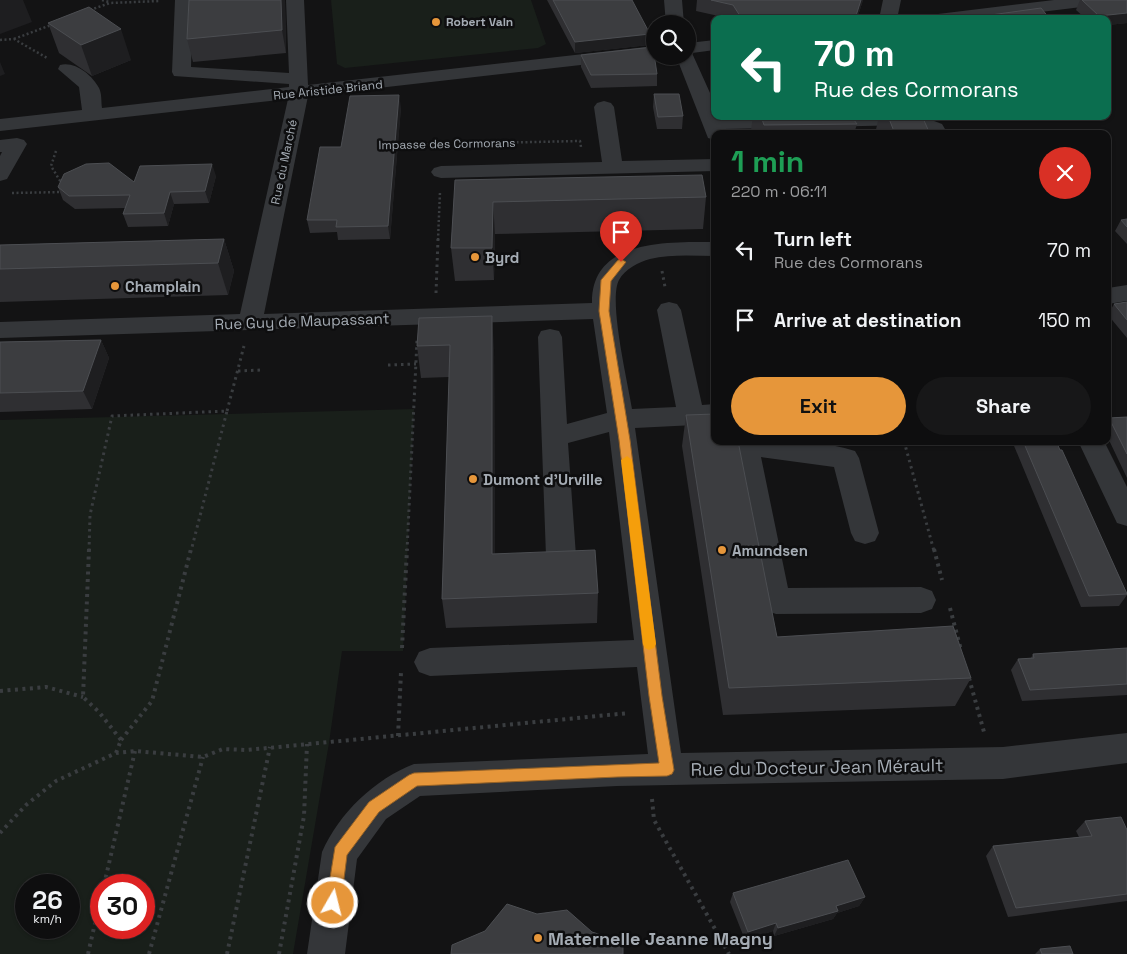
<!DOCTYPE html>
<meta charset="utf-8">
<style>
body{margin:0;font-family:"Space Grotesk",sans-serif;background:#171718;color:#f1f3f6;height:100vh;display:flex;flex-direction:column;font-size:19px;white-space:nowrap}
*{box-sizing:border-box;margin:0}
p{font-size:16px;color:#9b9c9e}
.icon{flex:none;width:28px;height:28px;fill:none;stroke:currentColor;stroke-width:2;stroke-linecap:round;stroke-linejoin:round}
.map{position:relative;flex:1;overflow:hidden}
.sheet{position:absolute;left:711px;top:130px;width:400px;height:315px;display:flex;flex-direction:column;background:#0e0e0f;border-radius:10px;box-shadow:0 1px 4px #0004,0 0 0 1px #2e2e2f}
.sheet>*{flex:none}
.banner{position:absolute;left:711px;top:15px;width:400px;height:105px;border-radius:10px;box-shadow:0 1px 4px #0004,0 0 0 1px #2e2e2f;background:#0b6e4f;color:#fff;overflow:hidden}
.controls{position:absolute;left:646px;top:15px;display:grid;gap:10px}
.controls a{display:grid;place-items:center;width:50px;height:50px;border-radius:50%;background:#0e0e0f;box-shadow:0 1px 4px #0004,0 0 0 1px #2e2e2f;font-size:25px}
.speed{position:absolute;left:15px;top:874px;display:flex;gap:10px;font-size:25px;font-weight:700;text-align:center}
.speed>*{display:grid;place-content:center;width:65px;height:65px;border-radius:50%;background:#0e0e0f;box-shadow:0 1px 4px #0004,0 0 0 1px #2e2e2f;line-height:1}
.speed small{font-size:12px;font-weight:400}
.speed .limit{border:8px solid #d22;background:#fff;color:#111}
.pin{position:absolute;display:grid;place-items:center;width:42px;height:42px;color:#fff;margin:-51px -21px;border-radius:50% 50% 50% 0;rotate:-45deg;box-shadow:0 0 5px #0007}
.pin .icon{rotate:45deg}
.me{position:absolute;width:55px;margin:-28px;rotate:8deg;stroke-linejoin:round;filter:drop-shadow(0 0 4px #0008)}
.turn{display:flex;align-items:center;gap:18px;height:105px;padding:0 20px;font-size:22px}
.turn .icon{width:65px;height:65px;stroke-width:2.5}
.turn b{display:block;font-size:35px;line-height:42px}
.round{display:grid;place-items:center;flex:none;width:52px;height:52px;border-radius:26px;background:#171718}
.head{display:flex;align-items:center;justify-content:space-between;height:85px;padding:0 20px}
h1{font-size:30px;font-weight:800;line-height:38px;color:#1e9e55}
.primary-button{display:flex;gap:10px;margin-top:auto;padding:10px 20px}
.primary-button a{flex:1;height:58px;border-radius:30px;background:#e6963a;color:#111;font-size:20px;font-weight:800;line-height:58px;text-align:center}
.primary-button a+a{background:#171718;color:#f1f3f6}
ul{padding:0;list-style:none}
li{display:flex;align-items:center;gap:15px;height:70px;padding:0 20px}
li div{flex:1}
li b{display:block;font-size:19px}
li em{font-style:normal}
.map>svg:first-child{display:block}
.green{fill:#191f1a;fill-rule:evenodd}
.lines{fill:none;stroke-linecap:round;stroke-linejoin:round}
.path-far2{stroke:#3a3d40;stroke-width:2.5;stroke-dasharray:2 2.5;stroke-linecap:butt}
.path-far1{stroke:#3a3d40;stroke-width:3;stroke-dasharray:2.5 4;stroke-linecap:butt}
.path{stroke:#3a3d40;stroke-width:4;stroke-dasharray:3 4.5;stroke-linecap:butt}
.minor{fill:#343639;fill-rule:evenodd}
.wall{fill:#2f2f32}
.shaded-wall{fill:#1e1e20}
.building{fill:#3c3d40;stroke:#4c4e52}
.route{fill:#e6963a;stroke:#966226}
.slow{fill:#f59e0b}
.poi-dot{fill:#e6963a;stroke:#0e0e0f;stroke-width:2}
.labels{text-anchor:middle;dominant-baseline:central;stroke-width:5;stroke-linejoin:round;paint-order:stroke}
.far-poi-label{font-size:12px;font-weight:bold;fill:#a5acb4;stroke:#0e0e0f;text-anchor:start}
.far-street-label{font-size:12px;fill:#a5acb4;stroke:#0e0e0f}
.poi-label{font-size:15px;font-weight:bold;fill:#a5acb4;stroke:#0e0e0f;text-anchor:start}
.street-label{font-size:15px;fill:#a5acb4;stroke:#0e0e0f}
.near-street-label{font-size:18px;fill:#a5acb4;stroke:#0e0e0f}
.near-poi-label{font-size:18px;font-weight:bold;fill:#a5acb4;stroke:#0e0e0f;text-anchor:start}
</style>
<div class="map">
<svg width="1127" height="954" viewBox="0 0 1127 954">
<rect width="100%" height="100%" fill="#131314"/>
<path class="green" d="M331 0H531L546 44 538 48 345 68 337 64Z
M414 409 403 651H342L329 743 293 954H0V420ZM26 885H69V928H26ZM101 885H144V928H101Z"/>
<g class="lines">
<path class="path-far2" d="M102 0 109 2
M90 10 110 3 160 1
M14 39 51 25
M0 40 14 39 47 58
M395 145 580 141 581 147
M56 151 51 166 62 184
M12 193 63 192
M438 240 440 192"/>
<path class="path-far1" d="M662 271 665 287
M436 293 438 239
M388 365 416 364
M238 371 261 370
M227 411 244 346
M904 441 934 551
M89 551 90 515 112 416 227 411 191 551
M407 551 417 340"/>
<path class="path" d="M89 549 83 697 99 712 121 740
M934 549 942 580
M950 608 961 650
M402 648 407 549
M969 678 984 732
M0 691 46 687 83 697
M398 736 401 672
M121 740 152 701 191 549
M116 753 121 740
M652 799 654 820 729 954
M0 833 26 805 56 781 116 753 135 751 203 757 223 749 247 750 629 713
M104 885 135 751
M88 954 101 897
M149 954 203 757
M227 954 270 747
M279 954 304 816 307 744"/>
<path class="minor" d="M175 0H193L191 67 289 73 286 0H304L308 85 655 46V56H660L308 96 264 314 592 303C591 238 670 242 715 242V256C694 256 671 254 650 259 639 262 625 269 619 280 608 300 628 383 632 409L676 407 657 310 661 304 669 302 677 304 681 310 702 405 715 404V424L635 428 681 753 1003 747 1127 733V763L1003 779 617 786 420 796 386 819 357 859 345 954H307L322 852C339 813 375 779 414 764L648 754 637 667 430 676 419 672 414 662 419 652 430 648 634 640 609 432 568 443 576 556 571 564 561 568 551 564 546 556 538 337 541 331 550 329 559 331 562 337 567 424 607 413 593 319 0 338V322L240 314 288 99 0 131V119L82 110 79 87 58 69 60 65C75 61 92 75 99 88 102 94 101 101 102 108L289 87V84L174 76 172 72Z
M664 0H682L684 24H666Z
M883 0H901L897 19H879Z
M1054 0H1107L1104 4 1098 5 984 19H929L932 15 938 14Z
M715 40V50L692 53 715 104V116H921L942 124 948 134H928L908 125 724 129 725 134H715V140L708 138 676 56H688V43Z
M604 101 611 103 614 107 622 161 715 159V171L441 178 434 176 431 172 434 168 441 166 602 162 594 107 597 103Z
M17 138 24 140 27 144 7 179 0 181V156L2 152H0V140Z
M1127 285V301L1108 304V288Z
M731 441C771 441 815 438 855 451L859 458 879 533 875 541 865 544 855 541 851 533 834 467 761 457 788 588 921 587 932 591 936 600 932 609 921 613 776 614 765 610 761 601Z
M1078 441H1104L1127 487V526L1117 523Z"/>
</g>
<path class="wall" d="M189 0H285L286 53 193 62 187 39Z
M547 0H632L649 45 575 53Z
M697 0H863L857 19H732L696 11Z
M1080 0H1127V23L1108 25V19H1086L1076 10Z
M48 23 131 60 92 76 59 53Z
M581 55 657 74V86L591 88 581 67Z
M654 94 683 116 682 129H657L653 107Z
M401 107 390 239 338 240 337 232 310 233 307 220 341 147Z
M753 116H851L857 124 854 134H752L751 130Z
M879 116H922L930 134H875Z
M216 176 209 203 174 204 168 226 128 227 123 214 125 208 75 209 63 200 58 187Z
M455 180 706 197 703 229 495 234 494 280 455 281 451 248Z
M1127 219V244L1115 231 1121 220Z
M224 239 234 271 228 295 0 302V245Z
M715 254V280L713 267Z
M1127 302V338L1108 315 1114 304Z
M419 318 494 348 495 554 598 593 597 623 446 628 442 599 449 377 421 378 417 346Z
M101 340 109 358 92 409 0 412V342Z
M686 415 777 637 971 678 955 706 723 715 682 446Z
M1127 417V478L1108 438V420L1109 418Z
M1012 441H1056L1127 593V595L1119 606 1081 607Z
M1127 648V695L1022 701 1011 670 1018 659 1031 658 1033 654Z
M1085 821 1127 830V901L1008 917 986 856 993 846 1079 837 1076 831Z
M733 893 865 897 859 906 837 913 833 919 774 936 773 931 745 940 730 902Z
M1040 949 1073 954H1035Z"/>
<path class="shaded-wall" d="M0 0H23L32 22 0 34Z
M281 0H285L286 53 282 30Z
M861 0H863L857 19H855Z
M1127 13V23L1108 25V19H1098L1099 16Z
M121 29 131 60 92 76 81 45Z
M650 34 649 45 575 53V42Z
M0 62 5 74 0 76Z
M399 95 401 107 390 239 388 226Z
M212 164 216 176 209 203 205 191Z
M170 192 174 204 168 226 164 213Z
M493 202 495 234 494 280 492 248Z
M224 239 234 271 228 295 218 263Z
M492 316 494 348 495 584 492 554Z
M101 340 109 358 92 409 83 391Z
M865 897 859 906 837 913 833 919 774 936 778 928 836 906Z
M776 923 773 931 745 940 748 932Z"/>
<path class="building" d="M189 0H281L282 30 187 39Z
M553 0H632L650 34 575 42Z
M711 0H861L855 19H742L733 5Z
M1082 0H1127V13L1099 16Z
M89 7 121 29 81 45 48 23Z
M1041 8 1050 19H962Z
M653 47 657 74 591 75 581 55Z
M654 94H679L683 116 658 117Z
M399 95 388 226 336 227 337 220H307L320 147H341L350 96Z
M761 116H851L857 124 764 125Z
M888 116H922L930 134H895Z
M109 163 134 182 140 166 212 164 205 191 170 192 164 213 123 214 130 195 69 196 58 187 64 174 86 164Z
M702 175 706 197 493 202 492 248H451L455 180Z
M1127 219V227L1121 220Z
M224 239 218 263 0 269V245Z
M1127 302V320L1114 304Z
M492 316V554L595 550 598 593 442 599 450 345 417 346 419 318Z
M101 340 83 391 0 393V342Z
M715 414V441H738L777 637 953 626 971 678 729 688 686 415Z
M1127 417V454L1109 418Z
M1023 441H1056L1060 450H1062L1127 594 1089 596Z
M1127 648V684L1030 690 1018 659 1034 658 1033 654Z
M1121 817 1127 830V894L1016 908 993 846 1092 836 1085 821Z
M848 860 865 897 836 906 838 911 778 928 776 923 748 932 733 893Z
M507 904 537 914 567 910 592 932 623 942V954H451L452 945 485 931Z
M1070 946 1073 954H1042L1040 949Z"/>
<path class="route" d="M621 259 626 262 611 281 609 311 630 440 662 696 674 770 672 774 667 776 617 777 417 786 379 812 347 855 341 903 339 908 333 911 328 908 326 903 335 847 369 802 409 775 414 773 659 763 649 696 619 440 599 311 601 280 618 260Z"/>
<path class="slow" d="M627 456 632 460 656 644 654 648 649 650 645 648 643 644 621 460Z"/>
<g class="poi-dot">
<circle cx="436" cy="22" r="5"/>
<circle cx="475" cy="257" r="5"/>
<circle cx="115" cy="286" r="5"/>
<circle cx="473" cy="479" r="5"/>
<circle cx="722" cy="550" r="5"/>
<circle cx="538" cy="938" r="5"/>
</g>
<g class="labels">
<g class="far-poi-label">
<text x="446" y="22">Robert Vain</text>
</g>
<g class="far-street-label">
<text transform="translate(328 90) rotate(-6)">Rue Aristide Briand</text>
<text transform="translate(447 144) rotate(-1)">Impasse des Cormorans</text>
<text transform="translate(284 162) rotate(-78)">Rue du Marché</text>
</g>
<g class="poi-label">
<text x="485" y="257">Byrd</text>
<text x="125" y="286">Champlain</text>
<text x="483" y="479">Dumont d'Urville</text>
<text x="732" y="550">Amundsen</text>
</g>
<g class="street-label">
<text transform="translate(302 321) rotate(-2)">Rue Guy de Maupassant</text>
</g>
<g class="near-street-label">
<text transform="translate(817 767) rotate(-1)">Rue du Docteur Jean Mérault</text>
</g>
<g class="near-poi-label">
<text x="548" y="938">Maternelle Jeanne Magny</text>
</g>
</g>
</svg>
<div class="controls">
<a><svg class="icon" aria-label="search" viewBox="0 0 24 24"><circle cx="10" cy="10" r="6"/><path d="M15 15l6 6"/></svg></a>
</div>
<div class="speed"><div>26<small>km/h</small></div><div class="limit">30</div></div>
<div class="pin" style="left:621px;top:262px;background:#d93025"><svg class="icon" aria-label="arrive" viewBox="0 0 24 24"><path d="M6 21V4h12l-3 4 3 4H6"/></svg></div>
<svg class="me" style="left:333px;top:903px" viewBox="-20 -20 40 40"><circle r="17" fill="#e6963a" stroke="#fff" stroke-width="3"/><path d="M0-11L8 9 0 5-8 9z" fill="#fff"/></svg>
<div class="banner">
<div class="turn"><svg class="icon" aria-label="left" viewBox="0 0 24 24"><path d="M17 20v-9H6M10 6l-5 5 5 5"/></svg><div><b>70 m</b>Rue des Cormorans</div></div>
</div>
<section class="sheet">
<div class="head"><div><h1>1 min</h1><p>220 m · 06:11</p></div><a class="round" style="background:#d93025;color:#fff"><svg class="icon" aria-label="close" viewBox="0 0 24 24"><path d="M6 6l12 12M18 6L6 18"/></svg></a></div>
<ul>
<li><svg class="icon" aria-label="left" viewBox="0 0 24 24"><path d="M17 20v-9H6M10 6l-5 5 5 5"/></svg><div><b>Turn left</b><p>Rue des Cormorans</p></div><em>70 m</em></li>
<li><svg class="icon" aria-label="arrive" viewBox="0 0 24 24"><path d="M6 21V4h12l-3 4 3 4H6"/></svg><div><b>Arrive at destination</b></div><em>150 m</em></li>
</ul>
<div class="primary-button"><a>Exit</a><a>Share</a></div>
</section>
</div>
